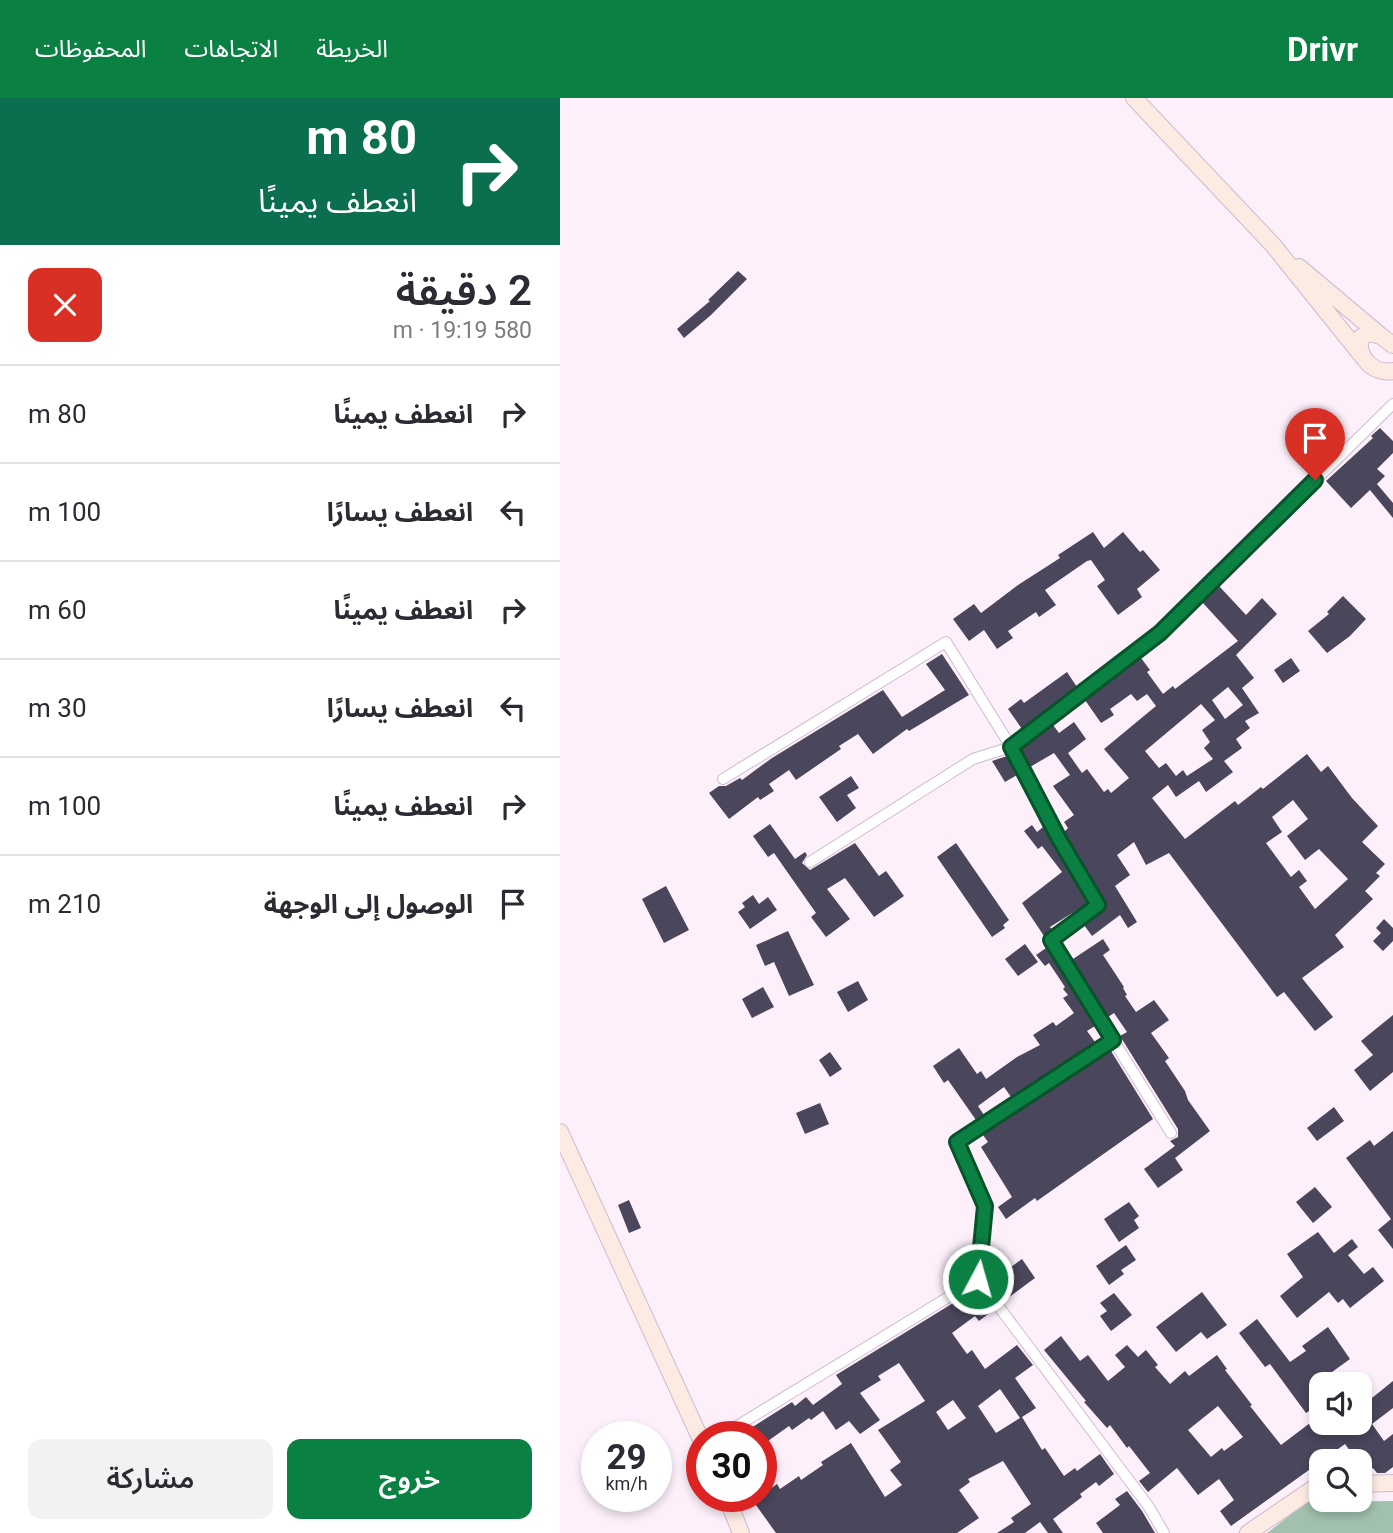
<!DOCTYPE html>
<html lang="ar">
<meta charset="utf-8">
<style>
body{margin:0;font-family:Roboto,"Noto Sans Arabic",sans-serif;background:#f2f2f3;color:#2b2b33;direction:rtl;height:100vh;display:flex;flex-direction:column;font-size:26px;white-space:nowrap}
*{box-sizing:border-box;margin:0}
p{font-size:23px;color:#7c7c81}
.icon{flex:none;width:38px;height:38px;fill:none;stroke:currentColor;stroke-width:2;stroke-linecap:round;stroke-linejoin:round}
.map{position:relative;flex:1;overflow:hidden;direction:ltr}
.sheet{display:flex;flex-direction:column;background:#fff;width:560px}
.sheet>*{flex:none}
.hud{background:#0b6e4f;color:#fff;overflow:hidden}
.fabs{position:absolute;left:749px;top:1274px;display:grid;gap:14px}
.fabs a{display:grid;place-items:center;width:63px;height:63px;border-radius:14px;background:#fff;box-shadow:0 4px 10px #0003;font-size:35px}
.speed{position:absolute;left:21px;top:1323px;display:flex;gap:14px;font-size:35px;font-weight:700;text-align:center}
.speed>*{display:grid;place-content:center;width:91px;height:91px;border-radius:50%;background:#fff;box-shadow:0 4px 10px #0003;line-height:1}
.speed small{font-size:18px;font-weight:400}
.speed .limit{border:10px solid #d22;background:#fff;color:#111}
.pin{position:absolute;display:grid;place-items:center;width:60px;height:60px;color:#fff;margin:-72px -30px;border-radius:50% 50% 50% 0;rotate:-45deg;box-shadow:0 0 7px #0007}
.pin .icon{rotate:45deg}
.me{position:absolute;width:77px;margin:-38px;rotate:6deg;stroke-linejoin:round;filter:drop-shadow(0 0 5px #0008)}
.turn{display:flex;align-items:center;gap:24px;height:147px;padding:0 28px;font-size:32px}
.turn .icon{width:91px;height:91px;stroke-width:2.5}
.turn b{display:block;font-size:49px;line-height:60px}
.round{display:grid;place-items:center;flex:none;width:74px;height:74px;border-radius:14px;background:#f2f2f3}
.summary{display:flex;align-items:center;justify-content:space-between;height:119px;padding:0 28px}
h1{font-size:42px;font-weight:600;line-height:52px}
.primary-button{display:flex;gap:14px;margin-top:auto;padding:14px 28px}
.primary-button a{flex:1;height:80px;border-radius:14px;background:#0b8043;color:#fff;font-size:28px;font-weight:600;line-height:80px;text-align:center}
.primary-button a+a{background:#f2f2f3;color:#2b2b33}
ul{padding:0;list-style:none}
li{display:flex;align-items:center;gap:21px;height:98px;padding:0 28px;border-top:2px solid #e1e1e2}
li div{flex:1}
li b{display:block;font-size:26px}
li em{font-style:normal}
header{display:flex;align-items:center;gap:42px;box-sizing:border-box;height:98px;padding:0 35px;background:#0b8043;color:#fff}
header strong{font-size:33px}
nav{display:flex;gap:38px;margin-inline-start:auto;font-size:24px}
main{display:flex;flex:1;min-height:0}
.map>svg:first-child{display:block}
.forest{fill:#a1c0ae}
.building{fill:#4a465b;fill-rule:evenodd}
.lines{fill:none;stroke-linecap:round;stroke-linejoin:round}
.street-casing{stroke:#cfbacd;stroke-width:12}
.secondary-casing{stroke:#cfbacd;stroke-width:18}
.street{stroke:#fff;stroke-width:10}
.secondary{stroke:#fcebe3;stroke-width:16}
.route-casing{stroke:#07532c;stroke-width:18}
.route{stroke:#0b8043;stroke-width:12}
</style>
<header>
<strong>Drivr</strong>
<nav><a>الخريطة</a><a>الاتجاهات</a><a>المحفوظات</a></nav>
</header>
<main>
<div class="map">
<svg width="833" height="1435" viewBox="0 0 833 1435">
<rect width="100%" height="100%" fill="#fdf0fb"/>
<path class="forest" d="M833 1403V1435H707L747 1404Z"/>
<path class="building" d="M178 173 187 181 151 217 124 240 117 231 150 203 148 202Z
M820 330 833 343V355L817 371 825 378 817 386 833 405V420L810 392 791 410 766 383 813 340 811 338Z
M533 434 544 450 563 434 580 454 583 452 600 472 577 491 582 499 558 517 537 488 545 482 531 462 527 463 485 492 496 507 479 519 476 514 448 533 453 540 437 551 424 532 409 543 393 521 414 506 421 515 458 487 500 460 498 457Z
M659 488 686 517 702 500 717 516 676 557 694 580 682 590 699 615 685 623 690 630 676 641 682 650 664 663 673 674 646 694 639 683 616 699 608 687 592 700 625 741 675 703 678 707 701 689 703 691 747 656 761 674 768 668 792 700 818 728 802 744 825 766 816 775 820 778 805 793 813 801 775 837 784 849 742 880 773 919 755 933 724 894 717 899 609 755 586 767 574 744 557 757 570 777 555 788 577 824 568 830 560 817 532 838 524 827 543 813 546 806 504 734 508 730 504 724 514 717 493 688 510 677 494 655 470 669 461 651 493 627 499 635 514 624 526 641 508 655 522 675 527 671 544 694 548 691 551 695 569 680 544 651 596 608 587 596 577 603 571 596 550 611 554 617 541 625 525 602 581 560 590 572 587 574 603 596 613 588 615 591 678 543 642 504ZM668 589 683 607 665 621 652 602ZM641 606 655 622 642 632 650 644 644 650 653 661 627 678 623 672 616 678 606 665 599 670 585 653ZM733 702 748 721 727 738 745 762 759 751 788 781 755 811 739 789 747 783 739 772 731 779 706 745 722 734 712 719Z
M783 498 806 521 790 538 767 555 748 533 769 516 767 514Z
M382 556 409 597 349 633 347 631 313 656 298 636 279 648 281 651 236 682 229 672 209 686 214 693 200 702 198 699 169 721 149 695 159 688H166L180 680 182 682 212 660 323 592 342 619 385 592 366 566Z
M731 560 740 573 723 585 714 572Z
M507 574 517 589 462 631 448 611 461 601 464 605Z
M447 658 457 677 445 684 432 663Z
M291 678 299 690 287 697 296 710 277 724 259 699Z
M210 726 235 761 245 754 247 757 242 765 250 772 295 745 319 778 326 773 344 798 314 819 285 780 267 791 290 821 266 839 251 819 256 815 214 755 208 759 193 738Z
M472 727 477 734 483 729 485 730 528 805 490 829 492 832 484 838 462 805 502 774 482 748 478 751 464 733Z
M396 745 449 822 443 827 445 830 432 839 377 759Z
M106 788 129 832 104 845 82 801Z
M193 797 199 806 208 799 217 812 190 831 178 814 185 809 182 805Z
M824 821 833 830V843L823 853 813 843 821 835 816 830Z
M228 833 254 887 229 898 214 864 205 868 196 847Z
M543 841 550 852 543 857 564 889 563 890 567 897 565 898 576 914 594 902 609 922 591 935 609 960 605 963 625 993 628 1002 650 1033 615 1060 623 1072 598 1090 584 1071 615 1048 610 1043 618 1039V1031L560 938 567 934 554 915 548 919 505 849 513 861Z
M465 846 478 864 458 878 445 861Z
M486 850 535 928 527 933 535 944 451 999 444 989 418 1008 424 1017 416 1022 388 982 384 985 373 968 399 950 417 976 421 973 426 981 457 959 480 947 473 937 493 924 496 928 514 915 503 900 508 897 503 891 505 889 489 865 485 868 476 857Z
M298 883 308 902 288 914 277 894Z
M203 889 214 909 192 920 182 901Z
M833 917V974L810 993 794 972 813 957 801 943Z
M551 953 593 1021 477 1103 475 1100 446 1121 438 1109 452 1099 421 1049 428 1044 423 1037Z
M270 954 282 971 270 979 259 962Z
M260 1005 269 1026 245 1036 236 1015Z
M774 1009 784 1023 757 1043 747 1030Z
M833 1033V1151L818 1132 831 1121 786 1060 810 1042 814 1048Z
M755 1089 772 1109 753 1125 736 1104Z
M69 1102 81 1130 69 1135 58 1107Z
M569 1104 579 1118 574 1122 579 1130 559 1144 544 1121Z
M758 1134 774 1155 792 1141 798 1149 788 1157 804 1176 813 1169 824 1183 790 1210 783 1201 778 1205 769 1194 737 1220 720 1198 743 1179 727 1156Z
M566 1147 576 1162 561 1172 564 1176 549 1187 536 1168Z
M462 1161 475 1180 444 1203 430 1184Z
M416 1191 432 1213 419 1223 415 1218 392 1235 407 1256 412 1252 425 1271 457 1247 473 1267 455 1280 476 1310 462 1319 482 1352 485 1350 504 1378 515 1370 517 1373 540 1356 554 1376 539 1388 536 1384 520 1396 522 1399 493 1421 503 1435H488L480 1424 465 1435H437L454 1424 451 1420 471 1406 443 1363 408 1381 410 1384 399 1392 419 1420 397 1435H216L193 1403 217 1386 220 1391 239 1378 241 1382 263 1367 261 1364 291 1345 325 1399 342 1387 330 1372 341 1364 318 1332 365 1303 339 1265 318 1278 321 1282 300 1295 320 1322 300 1336 289 1323 276 1332 263 1313 251 1322 249 1320 232 1332 229 1328 201 1348V1339H177L232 1304 235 1308 246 1299 253 1307 282 1286 276 1277ZM440 1291 460 1320 436 1335 418 1308ZM393 1302 406 1320 388 1332 376 1314Z
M642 1194 667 1227 647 1241 641 1234 616 1254 596 1229Z
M554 1195 572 1217 551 1233 540 1218 547 1213 540 1205Z
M697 1221 730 1264 746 1253 742 1248 768 1229 790 1261 761 1282V1291L749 1300 756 1309 746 1315 710 1266 705 1269 679 1235Z
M501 1238 520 1263 528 1257 548 1283 565 1269 555 1257 567 1247 578 1259 586 1252 598 1267 595 1269 610 1286 625 1273 629 1278 657 1257 667 1271 665 1272 692 1307 690 1308 721 1347 750 1325H800V1293L807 1304 833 1283V1310L812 1326 824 1343 833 1336V1369L825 1375H817L813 1370 806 1375 785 1346 671 1428 660 1413 674 1402 659 1381 638 1397 617 1370 588 1394 579 1383 590 1375 569 1348 567 1350 550 1327 547 1330 524 1304 526 1303 484 1252ZM658 1308 683 1339 664 1353 662 1350 651 1359 628 1332Z
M567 1393 582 1413 595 1435H543L536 1425 560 1407 555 1401Z"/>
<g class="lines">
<defs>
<path id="street" d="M163 681 386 544 451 649 499 741 538 807 491 842 611 1035
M250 764 413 661 451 649 600 535 833 306
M418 1181 589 1409 604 1435
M159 1339 418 1181 425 1108 397 1044 553 942"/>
<path id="secondary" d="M574 0 713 147 803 259
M739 169 821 238
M833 247 821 238 810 235 801 239C795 258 814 277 833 273
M0 1034 142 1344
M800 1386 833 1385
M166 1398 181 1435
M688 1435 757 1388H761"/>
</defs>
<use href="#street" class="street-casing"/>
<use href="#secondary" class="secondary-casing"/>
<use href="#street" class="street"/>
<use href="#secondary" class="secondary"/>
</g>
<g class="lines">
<defs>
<path id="route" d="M418 1181 425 1108 397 1044 553 942 491 842 538 807 499 741 451 649 600 535 755 382"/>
</defs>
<use href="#route" class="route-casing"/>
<use href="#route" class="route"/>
</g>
</svg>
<div class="fabs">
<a><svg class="icon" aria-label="sound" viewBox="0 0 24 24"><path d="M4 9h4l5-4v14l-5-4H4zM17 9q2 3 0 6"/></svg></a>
<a><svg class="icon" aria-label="search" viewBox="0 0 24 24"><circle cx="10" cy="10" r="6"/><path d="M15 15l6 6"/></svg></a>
</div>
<div class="speed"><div>29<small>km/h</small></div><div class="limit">30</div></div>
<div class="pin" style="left:755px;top:382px;background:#d93025"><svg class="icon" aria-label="arrive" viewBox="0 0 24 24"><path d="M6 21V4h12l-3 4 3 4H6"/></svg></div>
<svg class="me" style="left:418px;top:1181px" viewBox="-20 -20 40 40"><circle r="17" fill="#0b8043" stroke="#fff" stroke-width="3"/><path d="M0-11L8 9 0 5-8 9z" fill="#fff"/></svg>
</div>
<section class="sheet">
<div class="hud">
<div class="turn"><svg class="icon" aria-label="right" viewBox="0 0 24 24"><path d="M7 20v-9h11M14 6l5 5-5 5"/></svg><div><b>80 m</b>انعطف يمينًا</div></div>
</div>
<div class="summary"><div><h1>2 دقيقة</h1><p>580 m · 19:19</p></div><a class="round" style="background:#d93025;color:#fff"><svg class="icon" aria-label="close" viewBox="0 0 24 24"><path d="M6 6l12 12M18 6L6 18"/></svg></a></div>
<ul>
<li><svg class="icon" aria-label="right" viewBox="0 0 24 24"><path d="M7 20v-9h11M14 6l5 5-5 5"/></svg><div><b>انعطف يمينًا</b></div><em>80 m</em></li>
<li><svg class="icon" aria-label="left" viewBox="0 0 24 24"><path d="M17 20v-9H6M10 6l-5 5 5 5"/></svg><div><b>انعطف يسارًا</b></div><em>100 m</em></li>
<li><svg class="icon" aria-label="right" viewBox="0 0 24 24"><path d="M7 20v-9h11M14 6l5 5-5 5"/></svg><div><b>انعطف يمينًا</b></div><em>60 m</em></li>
<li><svg class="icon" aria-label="left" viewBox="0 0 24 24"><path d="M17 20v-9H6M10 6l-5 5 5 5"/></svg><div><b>انعطف يسارًا</b></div><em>30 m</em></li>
<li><svg class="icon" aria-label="right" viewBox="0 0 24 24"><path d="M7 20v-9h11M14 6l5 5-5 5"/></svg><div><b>انعطف يمينًا</b></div><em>100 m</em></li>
<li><svg class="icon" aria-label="arrive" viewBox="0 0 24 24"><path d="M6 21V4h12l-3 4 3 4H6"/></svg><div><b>الوصول إلى الوجهة</b></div><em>210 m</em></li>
</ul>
<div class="primary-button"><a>خروج</a><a>مشاركة</a></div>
</section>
</main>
